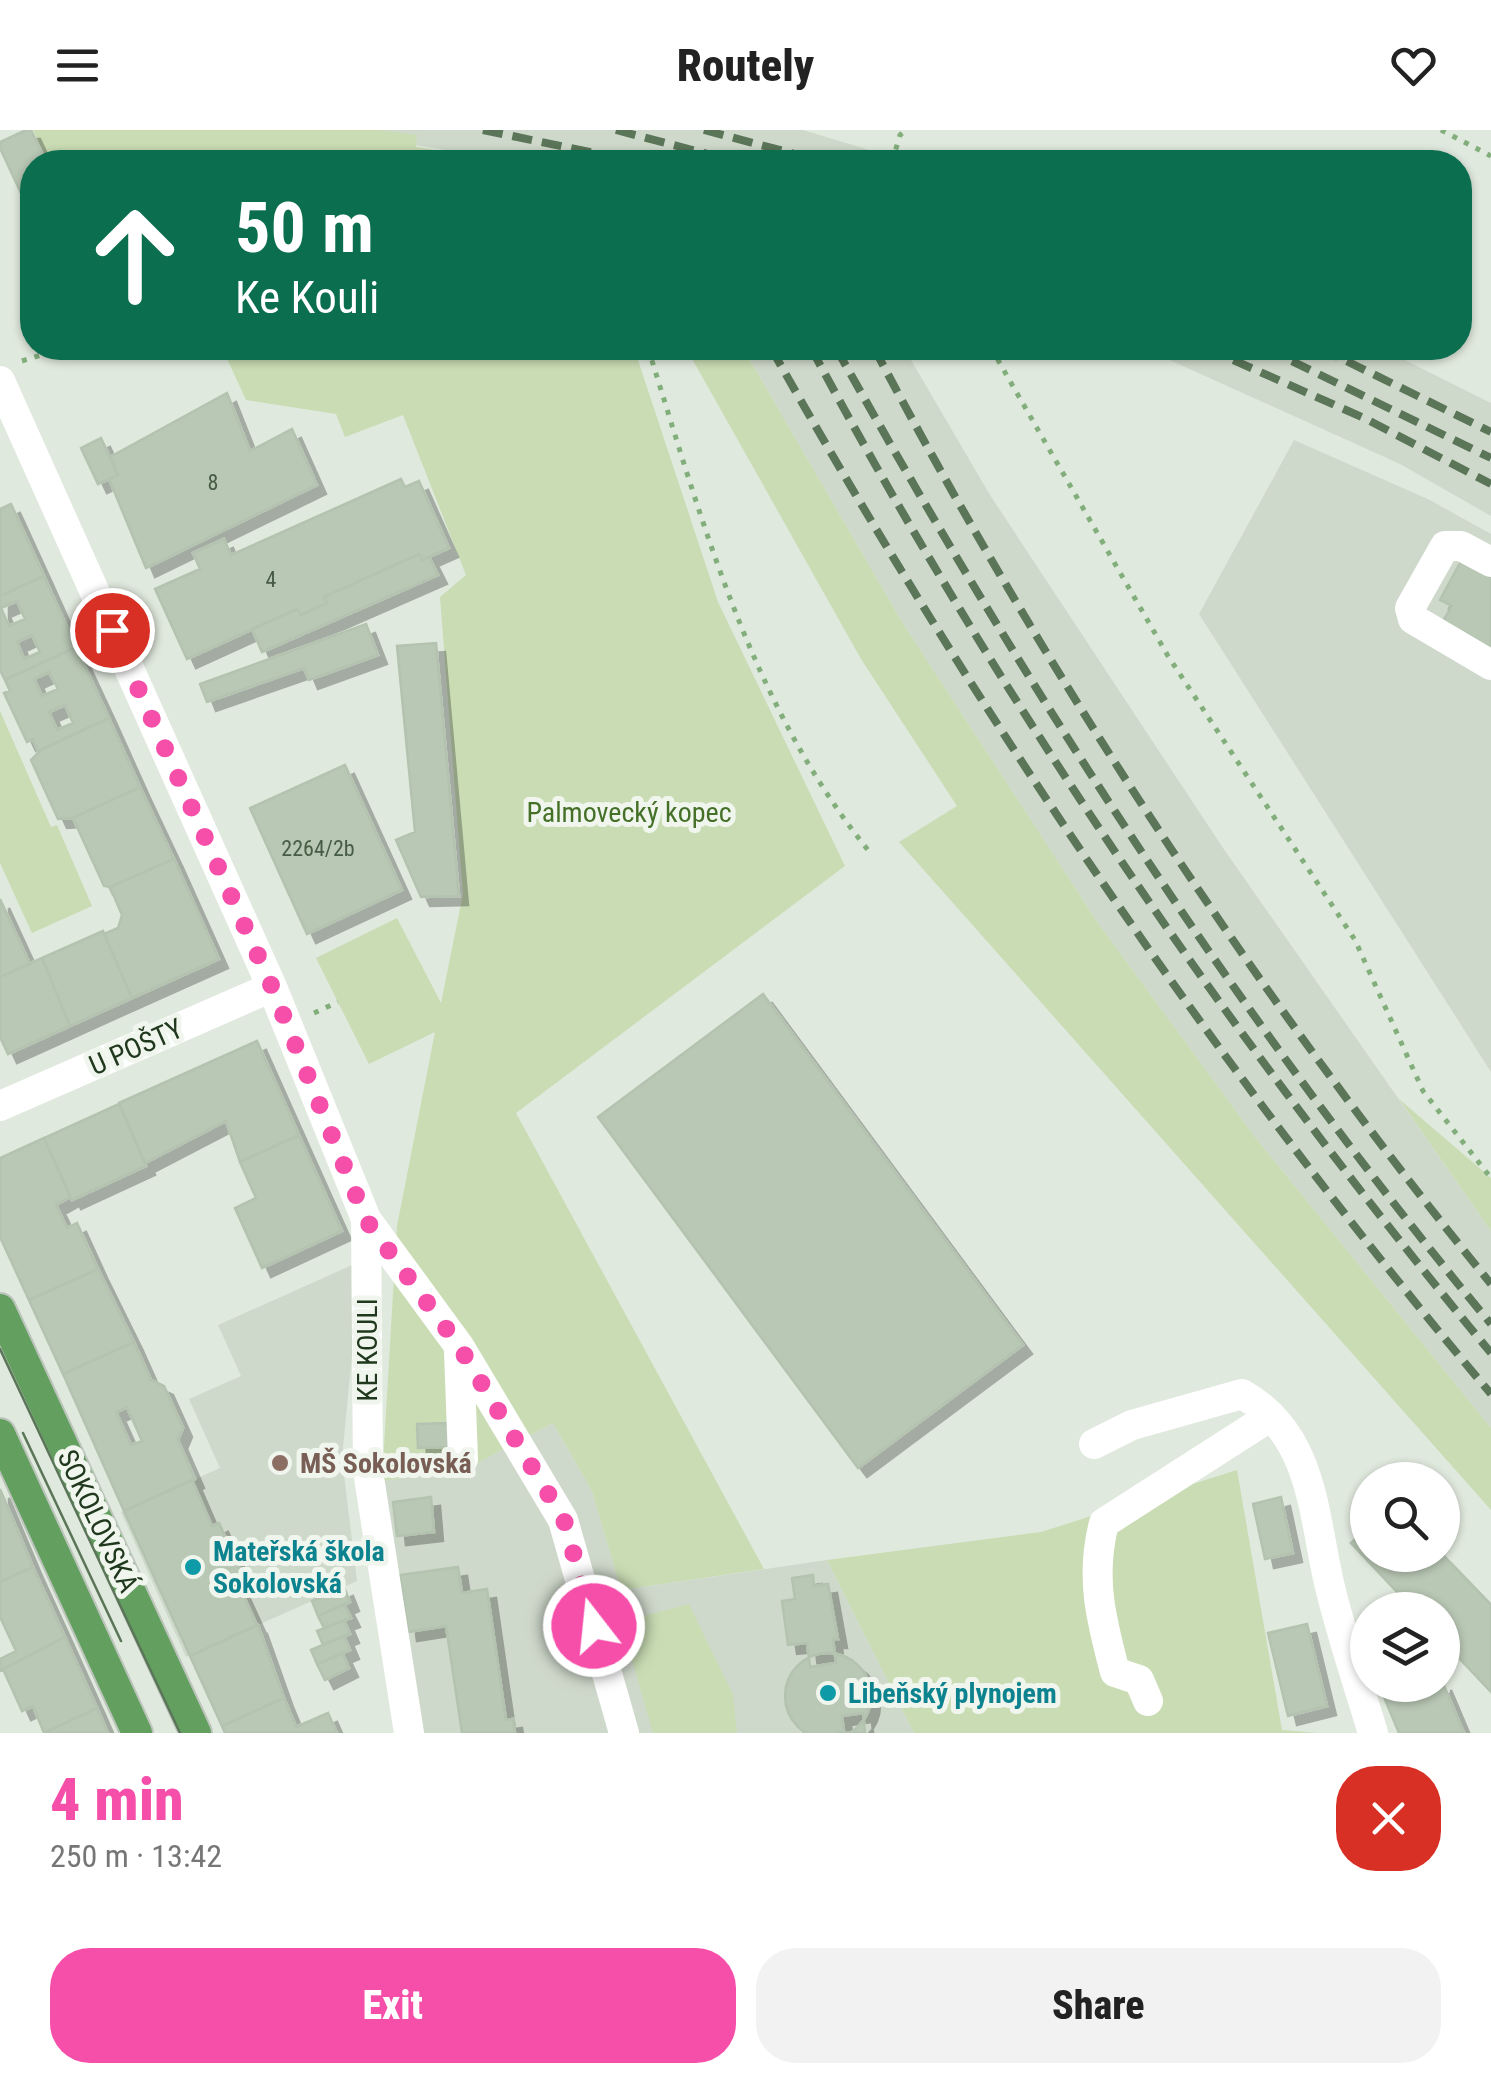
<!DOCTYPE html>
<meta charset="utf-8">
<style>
body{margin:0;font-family:"Roboto Condensed",sans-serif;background:#f2f2f2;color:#222;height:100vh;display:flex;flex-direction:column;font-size:38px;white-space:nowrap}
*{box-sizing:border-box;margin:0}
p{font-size:32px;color:#767676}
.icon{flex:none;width:55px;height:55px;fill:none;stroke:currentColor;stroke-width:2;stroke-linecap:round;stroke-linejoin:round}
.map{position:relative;height:1603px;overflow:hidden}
.side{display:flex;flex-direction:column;background:#fff;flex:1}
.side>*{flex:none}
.hud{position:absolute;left:20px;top:20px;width:1452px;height:210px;border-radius:40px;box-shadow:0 2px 8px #0004;background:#0b6e4f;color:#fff;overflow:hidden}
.tools{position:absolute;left:1350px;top:1332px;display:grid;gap:20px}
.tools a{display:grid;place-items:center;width:110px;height:110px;border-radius:50%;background:#fff;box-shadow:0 2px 8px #0004;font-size:50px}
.pin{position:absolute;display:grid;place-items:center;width:85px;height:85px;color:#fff;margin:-42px;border:5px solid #fff;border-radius:50%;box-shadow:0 2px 10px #0007}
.me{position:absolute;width:110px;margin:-55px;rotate:344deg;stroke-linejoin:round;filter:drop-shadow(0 0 8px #0008)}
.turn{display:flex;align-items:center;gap:35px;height:210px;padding:0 50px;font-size:45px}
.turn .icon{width:130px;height:130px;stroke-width:2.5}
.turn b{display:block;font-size:70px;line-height:85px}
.round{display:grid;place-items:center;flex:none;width:105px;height:105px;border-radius:40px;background:#f2f2f2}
.summary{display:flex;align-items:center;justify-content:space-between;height:170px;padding:0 50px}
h1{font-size:60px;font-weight:800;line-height:75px;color:#f54faa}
.action{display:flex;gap:20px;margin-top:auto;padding:20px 50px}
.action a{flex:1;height:115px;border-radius:40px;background:#f54faa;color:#fff;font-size:40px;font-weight:800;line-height:115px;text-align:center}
.action a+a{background:#f2f2f2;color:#222}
header{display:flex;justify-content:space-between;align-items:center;height:130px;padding:0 50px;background:#fff;font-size:45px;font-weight:800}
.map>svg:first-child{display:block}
.built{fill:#cfd9cb}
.green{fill:#c9dcb4}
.building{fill:#b9c7b5;stroke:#b3c3af;stroke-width:2.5;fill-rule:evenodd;filter:url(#shadow)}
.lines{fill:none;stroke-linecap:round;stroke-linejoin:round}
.major-casing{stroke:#bcc4bc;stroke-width:34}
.path{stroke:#82ae7c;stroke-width:5;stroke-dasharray:5 8;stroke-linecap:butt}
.minor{stroke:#fff;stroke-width:30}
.major{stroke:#63a060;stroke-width:30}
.tram{stroke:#5a7558;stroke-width:2.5}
.rail{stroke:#5a7558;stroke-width:8;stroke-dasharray:20 10;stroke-linecap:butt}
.route{stroke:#f54faa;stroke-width:18;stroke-dasharray:0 32.4}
.education-dot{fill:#8d6e63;stroke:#f0f6ed;stroke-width:4}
.culture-dot{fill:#0f9aa8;stroke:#f0f6ed;stroke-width:4}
.labels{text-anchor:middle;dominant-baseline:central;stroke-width:10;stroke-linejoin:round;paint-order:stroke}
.number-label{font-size:22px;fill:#465c44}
.park-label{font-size:28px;fill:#457028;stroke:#f0f6ed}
.street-label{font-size:28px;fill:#20391e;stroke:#f0f6ed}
.education-label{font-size:28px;font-weight:bold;fill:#785e54;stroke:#f0f6ed;text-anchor:start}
.culture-label{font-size:28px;font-weight:bold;fill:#0d838f;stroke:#f0f6ed;text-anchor:start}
</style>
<header><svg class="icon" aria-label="menu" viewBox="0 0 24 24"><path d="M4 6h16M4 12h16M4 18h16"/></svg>Routely<svg class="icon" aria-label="heart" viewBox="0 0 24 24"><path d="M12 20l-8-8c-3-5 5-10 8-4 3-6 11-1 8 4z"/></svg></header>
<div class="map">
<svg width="1491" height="1603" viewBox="0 0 1491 1603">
<defs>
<filter id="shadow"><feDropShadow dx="9" dy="9" stdDeviation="0" flood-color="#0004"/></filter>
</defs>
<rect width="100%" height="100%" fill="#e0e9dd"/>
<path class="built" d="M324 0H803L909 32H517Z
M743 218H904L990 365 1221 715 1491 1101V1298L1255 1007 1098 793 902 492Z
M1143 218H1379L1395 225 1491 273V386L1400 334Z
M1294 310 1430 370 1491 404V942L1199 484Z
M352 1135 357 1174 342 1328 357 1451 186 1527 121 1382 220 1338 189 1269 241 1246 218 1195Z
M553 1293 592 1361 621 1460 827 1430 914 1603H417L382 1351 466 1339Z"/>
<path class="green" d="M33 0H381L417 5 416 17 517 32H48Z
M222 218H634L718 472 845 736 516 983 764 1439 621 1460 592 1361 553 1293 466 1339 382 1351 397 1096 435 902 369 934 316 828 397 788 441 873 463 764 440 467 466 445 403 285 345 307 336 284 246 270Z
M686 218H743L902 492 1098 793 1255 1007 1491 1298V1380L899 712 957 676 861 529Z
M0 581 51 697 57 695 92 776 32 803 0 733Z
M1399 969 1491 1048V1101Z
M1237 1340 1282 1600 1318 1603H914L827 1430 1041 1402Z
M689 1474 733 1565 737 1603H653L621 1492Z"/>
<path class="building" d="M26 0H31L46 32H32V87L0 18V12Z
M227 263 250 321 292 299 317 355 146 438 109 349 118 345 110 327Z
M101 308 118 345 98 354 81 318Z
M401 349 405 357 419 351 449 418 422 430 419 424 324 467 327 473 301 485 297 479 187 529 155 459 200 439 193 423 224 409 231 425Z
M11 374 44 446 0 466V379Z
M419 424 422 430 429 427 438 445 262 522 252 499 297 479 301 485 327 473 324 467Z
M1461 431 1491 448V518L1443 491 1452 476 1440 470Z
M44 446 76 517 5 550 0 540V466ZM17 471 25 489 9 496 1 478ZM32 505 40 522 24 529 17 512Z
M366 494 378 525 309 550 304 538 207 572 200 554Z
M436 513 459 766 421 767 396 710 415 702 397 516Z
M76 517 109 588 38 621 33 609 27 612 4 563 10 561 5 550ZM49 542 58 559 42 566 34 549ZM65 575 73 593 57 600 49 582Z
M109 588 140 657 73 688 58 689 31 630 41 620Z
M345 635 402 760 307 804 250 678Z
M140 657 174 729 110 757 104 756 73 688Z
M174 729 219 829 132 868 104 804 118 798 122 785 110 757Z
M0 769 30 834 0 847Z
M103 801 132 868 70 896 42 828Z
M42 828 70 896 8 924 0 907V847Z
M763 864 1023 1215 858 1338 598 987Z
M257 911 299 1005 240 1032 226 991 145 1033 119 973Z
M119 974 146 1036 72 1070 44 1008Z
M299 1005 342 1101 262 1138 235 1078 256 1068 240 1032Z
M44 1008 70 1067 56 1075 67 1098 77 1093 98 1139 29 1170 0 1107V1028Z
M98 1139 134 1212 63 1244 29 1170Z
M134 1212 151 1250 164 1256 183 1298 178 1310 195 1349 124 1381 63 1244ZM127 1277 142 1311 131 1315 116 1282Z
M449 1293 451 1317 418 1318 417 1294Z
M192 1350 212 1396 219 1393 243 1446 236 1449 257 1495 190 1526 124 1381Z
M0 1359 33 1437 0 1452Z
M431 1367 434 1402 397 1406 393 1372Z
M1281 1367 1293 1423 1265 1429 1253 1374Z
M1368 1397V1425L1442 1424 1491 1475V1562L1442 1510V1480H1414L1351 1413Z
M33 1437 65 1507 0 1541V1529L16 1521 0 1487V1452Z
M458 1437 462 1463 487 1459 506 1590 513 1589 515 1603H462L446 1496 408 1502 400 1445Z
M813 1445 814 1456 828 1454 838 1509H833L836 1533 810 1537 807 1513 788 1515 782 1471 795 1469 792 1448Z
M344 1457 350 1472 318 1486 312 1471Z
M344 1474 351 1488 324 1498 318 1486Z
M344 1490 350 1504 323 1515 317 1501Z
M1307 1494 1327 1576 1288 1586 1268 1503Z
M258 1495 284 1568 222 1596 190 1526Z
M344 1506 350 1520 317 1534 311 1520Z
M65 1507 97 1578 44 1603 33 1576 22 1581 3 1539Z
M342 1523 349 1538 325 1550 317 1534Z
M785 1566a43 43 0 1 1 86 0a43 43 0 1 1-86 0Z
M1442 1551 1464 1603H1399L1379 1555H1442Z
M284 1568 296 1597 328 1583 337 1603H225L222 1596Z
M97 1578 108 1603H43H44Z
M863 1583 865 1603H836L844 1601 842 1586Z"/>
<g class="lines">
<defs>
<path id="major" d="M0 1179 196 1603
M0 1304 137 1603"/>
</defs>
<use href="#major" class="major-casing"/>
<path class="path" d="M1441 0 1491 26
M892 32 900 5 906 0
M648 218C703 393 751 575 868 720
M991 218 1168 526 1355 810 1423 961 1491 1048
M22 231 63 218
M314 883 338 872
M396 1338 434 1333"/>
<path class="minor" d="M0 251 272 857 366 1089 459 1216 563 1390 624 1603
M1491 432 1461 416H1445L1410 478 1413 489 1491 535
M0 976 272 857
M366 1089 368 1341 409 1603
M459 1222 463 1329
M1094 1314 1132 1295 1242 1264C1313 1304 1313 1383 1329 1453 1341 1504 1358 1553 1373 1603
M1148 1571 1139 1550 1115 1542C1101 1489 1090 1447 1104 1393L1271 1286"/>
<use href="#major" class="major"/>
<path class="tram" d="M0 1219 180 1603
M23 1303 121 1511"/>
<path class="rail" d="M483 0 639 32
M616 0 738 32
M704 0 825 32
M771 218C979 588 1217 939 1491 1264
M811 218C1002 575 1232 911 1491 1223
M836 218C1027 560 1240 892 1491 1194
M874 218C1048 548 1255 864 1491 1154
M1206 218 1364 288 1491 354
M1265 218 1491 328
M1320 218 1491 302"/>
</g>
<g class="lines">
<path class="route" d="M112 500 272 857 366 1090 459 1216 564 1390 594 1496"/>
</g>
<circle class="education-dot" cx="280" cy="1333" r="10"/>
<g class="culture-dot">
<circle cx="193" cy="1437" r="10"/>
<circle cx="828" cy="1563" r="10"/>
</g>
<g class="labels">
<g class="number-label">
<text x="213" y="352">8</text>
<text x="271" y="449">4</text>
<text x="318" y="718">2264/2b</text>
</g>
<g class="park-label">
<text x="629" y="682">Palmovecký kopec</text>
</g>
<g class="street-label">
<text transform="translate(136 917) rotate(-24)">U POŠTY</text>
<text transform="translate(367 1220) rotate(-90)">KE KOULI</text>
<text transform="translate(98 1391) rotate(65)">SOKOLOVSKÁ</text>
</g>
<g class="education-label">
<text x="300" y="1333">MŠ Sokolovská</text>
</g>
<g class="culture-label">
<text x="213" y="1421">Mateřská škola<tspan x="213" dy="32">Sokolovská</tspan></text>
<text x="848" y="1563">Libeňský plynojem</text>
</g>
</g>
</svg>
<div class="tools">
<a><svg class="icon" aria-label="search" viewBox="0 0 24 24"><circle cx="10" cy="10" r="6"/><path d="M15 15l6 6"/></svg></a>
<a><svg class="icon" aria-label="layers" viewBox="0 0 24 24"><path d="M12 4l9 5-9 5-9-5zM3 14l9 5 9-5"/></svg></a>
</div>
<div class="pin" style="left:112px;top:500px;background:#d93025"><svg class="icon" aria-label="arrive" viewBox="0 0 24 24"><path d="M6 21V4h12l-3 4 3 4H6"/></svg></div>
<svg class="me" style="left:594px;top:1496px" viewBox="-20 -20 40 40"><circle r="17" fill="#f54faa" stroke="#fff" stroke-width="3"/><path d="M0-11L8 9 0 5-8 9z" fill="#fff"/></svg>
<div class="hud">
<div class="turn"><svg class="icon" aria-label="ahead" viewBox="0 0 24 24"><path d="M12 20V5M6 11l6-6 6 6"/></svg><div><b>50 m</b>Ke Kouli</div></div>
</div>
</div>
<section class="side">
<div class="summary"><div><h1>4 min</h1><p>250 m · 13:42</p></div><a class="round" style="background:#d93025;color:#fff"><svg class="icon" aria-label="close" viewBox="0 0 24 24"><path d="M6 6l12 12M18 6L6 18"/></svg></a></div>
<div class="action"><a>Exit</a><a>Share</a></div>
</section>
